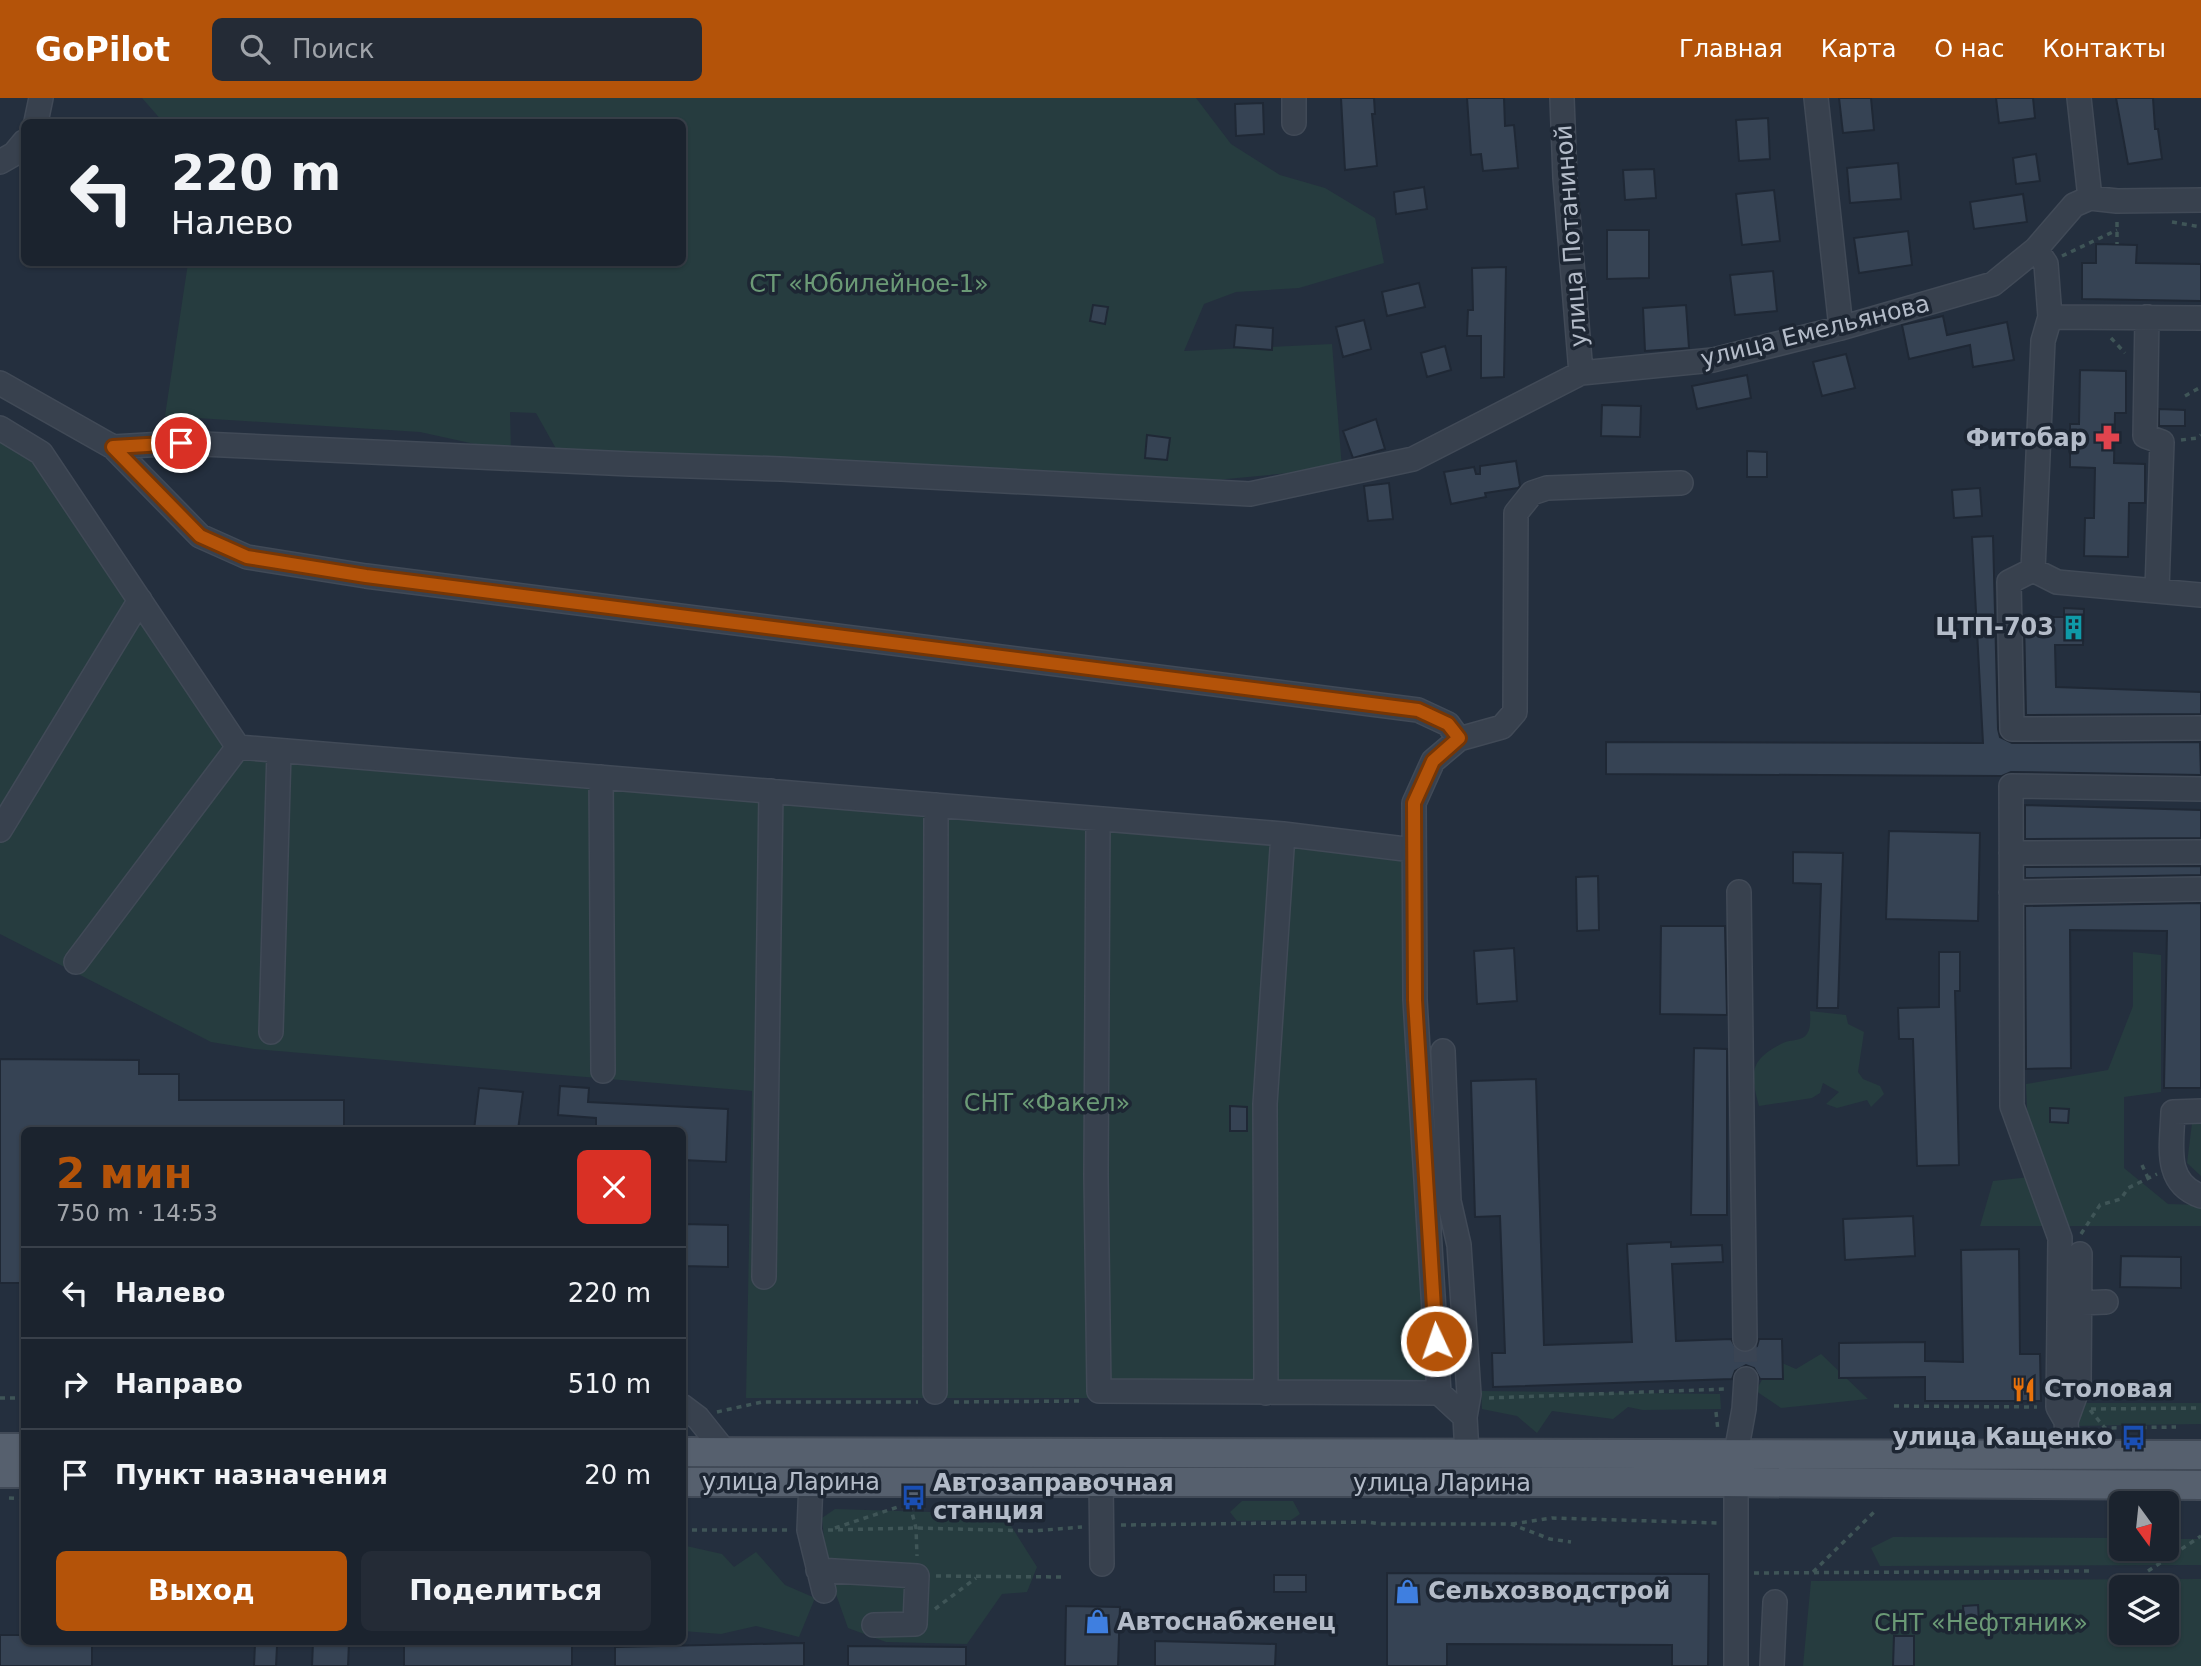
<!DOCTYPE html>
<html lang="ru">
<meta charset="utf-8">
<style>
body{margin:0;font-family:"DejaVu Sans",sans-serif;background:#242b36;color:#f1f3f6;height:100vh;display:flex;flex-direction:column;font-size:26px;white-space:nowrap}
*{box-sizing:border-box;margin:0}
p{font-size:23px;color:#a0a4aa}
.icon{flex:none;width:38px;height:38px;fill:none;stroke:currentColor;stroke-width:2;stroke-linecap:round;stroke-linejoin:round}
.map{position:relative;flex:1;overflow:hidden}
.panel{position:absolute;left:21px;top:1029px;width:665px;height:518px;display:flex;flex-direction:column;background:#1b232e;border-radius:10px;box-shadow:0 2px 5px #0004,0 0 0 2px #39404a}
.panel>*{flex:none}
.hud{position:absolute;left:21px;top:21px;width:665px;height:147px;border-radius:10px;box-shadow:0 2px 5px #0004,0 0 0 2px #39404a;background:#1b232e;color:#f1f3f6;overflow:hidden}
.needle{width:46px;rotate:165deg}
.controls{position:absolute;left:2109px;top:1393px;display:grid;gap:14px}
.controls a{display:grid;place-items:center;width:70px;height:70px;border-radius:10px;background:#1b232e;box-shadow:0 2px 5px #0004,0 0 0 2px #39404a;font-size:35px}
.pin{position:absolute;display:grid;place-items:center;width:60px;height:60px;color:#fff;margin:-30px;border:4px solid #fff;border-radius:50%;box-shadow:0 2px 7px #0007}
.me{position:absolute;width:77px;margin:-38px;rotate:357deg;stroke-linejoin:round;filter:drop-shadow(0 0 5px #0008)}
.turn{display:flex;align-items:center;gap:24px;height:147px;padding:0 35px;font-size:32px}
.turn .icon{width:91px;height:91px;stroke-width:2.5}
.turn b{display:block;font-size:49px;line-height:60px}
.round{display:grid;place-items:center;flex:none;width:74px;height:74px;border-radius:10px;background:#242b36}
.overview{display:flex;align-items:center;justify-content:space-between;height:119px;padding:0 35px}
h1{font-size:42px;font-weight:800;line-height:52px;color:#b45309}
.button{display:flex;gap:14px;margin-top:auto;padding:14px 35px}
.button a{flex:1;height:80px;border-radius:10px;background:#b45309;color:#fff;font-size:28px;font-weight:800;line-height:80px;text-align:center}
.button a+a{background:#242b36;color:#f1f3f6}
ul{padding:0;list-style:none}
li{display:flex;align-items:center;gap:21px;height:91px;padding:0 35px;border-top:2px solid #39404a}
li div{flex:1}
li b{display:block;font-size:26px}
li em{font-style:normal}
header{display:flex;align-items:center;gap:42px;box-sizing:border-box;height:98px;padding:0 35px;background:#b45309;color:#fff}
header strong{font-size:33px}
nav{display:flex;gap:38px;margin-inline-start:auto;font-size:24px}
.search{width:490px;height:63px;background:#242b36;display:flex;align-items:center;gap:18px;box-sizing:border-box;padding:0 24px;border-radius:10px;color:#a0a4aa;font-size:26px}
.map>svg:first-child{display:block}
.green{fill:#263c3f;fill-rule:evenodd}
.building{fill:#364354;stroke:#1f2835;stroke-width:2}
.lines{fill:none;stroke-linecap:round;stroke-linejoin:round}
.minor-tunnel{stroke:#3a4453;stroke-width:23;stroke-dasharray:23 11;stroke-linecap:butt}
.minor-casing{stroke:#414a57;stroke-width:26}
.major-casing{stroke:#414a57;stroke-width:32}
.path{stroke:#3f5557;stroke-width:3.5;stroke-dasharray:5 5;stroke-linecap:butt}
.minor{stroke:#38414e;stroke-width:23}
.major{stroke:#56606e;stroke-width:28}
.route-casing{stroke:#753606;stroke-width:18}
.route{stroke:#b45309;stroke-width:12}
.labels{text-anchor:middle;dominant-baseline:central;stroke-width:7;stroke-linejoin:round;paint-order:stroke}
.street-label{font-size:24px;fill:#b4bcc9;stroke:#1d2633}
.park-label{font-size:24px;fill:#6b9a76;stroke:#1d2633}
.poi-label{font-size:24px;font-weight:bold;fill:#b4bcc9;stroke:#1d2633;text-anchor:start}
</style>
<header>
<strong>GoPilot</strong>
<div class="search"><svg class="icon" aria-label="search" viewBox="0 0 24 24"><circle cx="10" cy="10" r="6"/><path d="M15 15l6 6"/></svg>Поиск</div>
<nav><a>Главная</a><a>Карта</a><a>О нас</a><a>Контакты</a></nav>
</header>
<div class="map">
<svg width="2201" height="1568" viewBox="0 0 2201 1568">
<rect width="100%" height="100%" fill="#242f3e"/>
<path class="green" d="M142 0H1196L1231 46 1280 77 1325 90 1375 120 1384 165 1299 190 1236 194 1204 206 1184 253 1332 246 1342 370 1216 382 781 371 559 356 536 315 510 314 511 354 420 334 165 318 188 165 682 164V24H163Z
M0 329 32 350 244 641 1405 739 1429 1300H746L752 993 254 951 211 944 0 836Z
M2133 854 2161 857V994L2124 999V1070L2168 1106 2201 1107V1128H1980L1993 1083 2030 1079 2026 986 2108 972 2133 908Z
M1810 913 1846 917 1848 926 1864 934 1858 974 1863 981 1880 988 1884 996 1871 1009 1867 1002 1837 1010 1826 1006 1839 994 1823 985 1820 995 1812 1000 1759 1008C1750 975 1749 962 1783 945 1789 942 1798 943 1804 939 1812 933 1810 921 1810 913Z
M2201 1022V1078L2187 1065 2192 1025Z
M1821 1256 1868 1301 1781 1310 1756 1293 1773 1261 1796 1271Z
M1481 1293 1720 1296 1721 1311 1643 1312 1628 1309 1613 1321 1552 1313 1537 1335 1517 1318 1482 1311Z
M2081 1305H2201V1326L2073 1328Z
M1242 1403H1293L1300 1416 1291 1422 1237 1423 1230 1414Z
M835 1411 963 1415 1008 1423 1037 1469 1027 1494 1002 1496 967 1546 886 1544 848 1530 827 1471 822 1420Z
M1893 1439 2121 1440V1451H2166L2167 1441H2201V1467L1880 1468 1871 1450Z
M682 1447 722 1456 734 1469 756 1454 785 1487 815 1500 799 1539 756 1528 721 1536 683 1533Z
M2201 1481V1568H1803L1811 1483ZM2121 1489H2166V1535H2121Z"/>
<path class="building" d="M1341 0H1374L1375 16H1372L1377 68 1345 72Z
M1467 0H1504L1505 28 1514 27 1518 70 1483 73 1481 56 1471 57Z
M1839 0H1871L1874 32 1843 35Z
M1996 0H2033L2035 20 1999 25Z
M2116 0H2153L2155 31H2158L2162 61 2128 66Z
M1263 5 1264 36 1236 38 1235 6Z
M1768 20 1770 61 1739 63 1736 22Z
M2036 56 2040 83 2016 86 2013 60Z
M1898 65 1901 101 1850 105 1847 70Z
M1654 71 1656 100 1625 102 1623 72Z
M1424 89 1427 111 1396 116 1394 94Z
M1774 92 1780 143 1742 147 1736 96Z
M2023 96 2027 124 1974 131 1970 104Z
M1607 132H1649V180L1607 181Z
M1908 133 1912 167 1859 175 1854 140Z
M2096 146 2137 147 2136 165 2201 166V203L2082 201V165H2096Z
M1506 169 1504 279 1481 280V238H1467L1468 212H1473L1472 170Z
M1773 173 1777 213 1735 217 1730 177Z
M1419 185 1425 209 1387 218 1382 194Z
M1093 207 1108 209 1105 226 1090 223Z
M1686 207 1689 250 1645 253 1643 210Z
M1943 218 1947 237 2007 224 2014 262 1973 269 1970 247 1909 261 1902 227Z
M1364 222 1371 251 1343 259 1336 229Z
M1236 227 1273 230 1272 252 1234 249Z
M1445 248 1451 272 1427 279 1421 255Z
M1846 256 1855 290 1822 298 1813 264Z
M2080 272 2126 273V315H2115L2114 365 2145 366V405H2129L2128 459 2084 458 2085 420H2094L2095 370 2070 369V326H2079Z
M1747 277 1751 300 1697 311 1692 288Z
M1602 307 1641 308 1640 339 1601 338Z
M2159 311 2185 312V328H2159Z
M1376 321 1385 351 1353 360 1343 333Z
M1147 337 1170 340 1167 362 1145 360Z
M1747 353 1767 354V379H1747Z
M1516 363 1520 388 1518 390 1485 395 1486 399 1451 406 1444 374 1474 369 1476 376H1480V368Z
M1389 385 1393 421 1368 423 1364 388Z
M1980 390 1982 418 1954 420 1952 392Z
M1993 438 1998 631 2000 639 2012 645 2200 644 2201 677 2011 674 2002 678 1606 676V644L1983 645 1972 439Z
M2064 510 2084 511 2083 547H2055L2056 589 2201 594V616L2026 617 2024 519H2064Z
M2025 707 2201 712V740L2025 741Z
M1889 733 1980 735 1978 823 1886 821Z
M1793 754 1843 755 1838 910H1817L1821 786 1793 785Z
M2201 768V777L2025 780V769Z
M1598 778 1599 832 1577 833 1576 779Z
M2201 805V990H2164L2167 833 2070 832 2071 970 2026 971 2025 808Z
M1661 828H1725L1727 917 1660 916Z
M1514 850 1517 903 1477 906 1474 853Z
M1939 854H1960V893H1955L1959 1067 1917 1068 1913 941H1899L1898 910 1939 909Z
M1694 950 1727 951V1117H1691Z
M0 961 139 962V976H179V1002H344V1032H24V1185H0Z
M1536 981 1544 1247 1632 1244 1627 1146 1671 1144V1149L1722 1147 1723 1164 1672 1166 1676 1243 1731 1241 1738 1253 1746 1255 1757 1248 1759 1241H1782L1783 1281H1760L1754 1270 1746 1267 1735 1273 1732 1281 1493 1289 1492 1255H1505L1500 1118 1475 1119 1471 983Z
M560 988 589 990 588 1004 728 1011 726 1064 682 1062V1032H596V1020L558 1017Z
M479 990 523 994 518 1032H474Z
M1230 1008 1247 1009V1033H1230Z
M2050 1010 2069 1011 2068 1025 2050 1024Z
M1913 1118 1915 1158 1845 1162 1843 1121Z
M682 1126 728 1127V1169L682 1168Z
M2019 1151 2020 1256H2040L2041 1303H1925V1279L1839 1280V1245L1925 1244V1263L1963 1264 1961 1152Z
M2121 1158 2181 1159V1190L2120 1189Z
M1387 1475 1709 1476 1708 1568H1672V1547L1447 1546V1568H1387Z
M1274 1477H1306V1494H1274Z
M1978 1507 1979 1523 1964 1524 1963 1508Z
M1066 1508 1120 1509 1118 1568H1065Z
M0 1537H24V1544H92V1568H0Z
M1894 1538H1914V1568H1893Z
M1155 1543 1276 1546 1275 1568H1155Z
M313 1544H349L348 1568H312Z
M404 1544H572V1568H404Z
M804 1545V1568H615V1549Z
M255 1546 277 1548 276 1568H254Z
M848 1548 966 1549V1568H848Z"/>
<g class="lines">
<path class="minor-tunnel" d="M1745 1241 1746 1281"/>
<defs>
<path id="minor" d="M1294 0V25
M1562 0 1565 80 1581 275
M1816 0 1841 230
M2079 0 2090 100
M36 24 41 0
M0 64 14 56 24 44
M2036 151 2046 166 2050 219 2043 243 2033 472 2057 484 2201 497
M2050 219 2201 220
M2147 219 2145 338 2162 344 2157 492
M0 285 113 349 181 345 630 366 781 371 1250 396 1413 361 1581 275 1713 262 1841 230 1993 186 2036 151 2074 107 2090 100 2117 103 2201 102
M0 330 41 355 238 649
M113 349 200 438 247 459 366 478 1418 612 1448 626 1459 641
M2033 472 2009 484 2012 631 2201 630
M238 649 1283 736 1413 752
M601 679 603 973
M1098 721 1096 1078 1099 1293 1439 1295
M0 732 140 502
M2011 755 2201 754
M1739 794 1745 1241
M2011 794 2201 791
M76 864 238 649
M271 934 279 653
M1443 953 1449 1103 1459 1147 1469 1296 1465 1319
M2201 1013 2173 1014C2172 1047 2163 1085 2201 1098
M764 1179 771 693
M2080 1205 2106 1204
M935 1294 936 707
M1266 1295 1265 1006 1283 736
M682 1308 698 1320 726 1355
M2066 1323 2079 1287 2080 1156
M1467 1356 1465 1319 1439 1295 1415 902 1414 705 1433 663 1459 641 1502 629 1515 614 1516 415 1532 395 1547 390 1681 385
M2068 1357 2066 1323 2058 1309 2060 1140 2012 1008 2011 688 2201 691
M1101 1383 1102 1466
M811 1384 809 1432 824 1493
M818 1472 917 1478 915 1526 874 1527
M1736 1568V1355L1744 1311 1746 1281
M1772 1568 1775 1504"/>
<path id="major" d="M0 1350H24
M682 1354 2201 1357
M0 1375H24
M682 1384H1719L2201 1387"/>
</defs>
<use href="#minor" class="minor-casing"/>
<use href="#major" class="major-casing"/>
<path class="path" d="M2117 124V146
M2172 124 2201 129
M2062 158 2117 132
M2111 240 2125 255
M2185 298 2201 289
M2181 342 2197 340 2201 337
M2142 1067 2148 1080
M2081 1136 2100 1107 2121 1101 2128 1090 2157 1076
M0 1300H24
M1489 1300 1726 1291
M954 1304 1082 1303
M1894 1308 2037 1309
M2091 1311 2201 1310
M2090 1312 2105 1330 2176 1329
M717 1314 762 1304H918
M1716 1314 1718 1333
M9 1400 24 1401
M910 1407 916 1430 917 1458
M1512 1426 1552 1420 1718 1425
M1121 1427 1368 1424 1380 1426H1511L1550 1441 1571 1444
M835 1430 901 1408
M682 1432H789
M828 1432 916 1430 1033 1433 1082 1429
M2148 1473 2201 1438
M1813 1474 1874 1414
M1754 1475 2091 1473
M936 1478 1063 1479
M935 1511 976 1480"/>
<use href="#minor" class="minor"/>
<use href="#major" class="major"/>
</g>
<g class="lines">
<defs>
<path id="route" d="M181 345 113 349 200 438 247 459 366 478 1418 612 1448 626 1459 640 1433 663 1414 705 1415 902 1436 1243"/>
</defs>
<use href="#route" class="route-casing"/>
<use href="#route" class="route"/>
</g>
<defs>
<symbol id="pharmacy-bare" viewBox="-9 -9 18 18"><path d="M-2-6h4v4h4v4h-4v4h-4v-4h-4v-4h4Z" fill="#e0444e" stroke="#1d2633" stroke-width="2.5" paint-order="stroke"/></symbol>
<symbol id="building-bare" viewBox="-9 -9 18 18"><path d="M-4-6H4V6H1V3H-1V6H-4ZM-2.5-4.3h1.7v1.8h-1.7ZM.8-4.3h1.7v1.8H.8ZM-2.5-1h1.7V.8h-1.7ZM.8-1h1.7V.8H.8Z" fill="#0f9aa8" stroke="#1d2633" stroke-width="2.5" paint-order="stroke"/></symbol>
<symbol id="restaurant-bare" viewBox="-9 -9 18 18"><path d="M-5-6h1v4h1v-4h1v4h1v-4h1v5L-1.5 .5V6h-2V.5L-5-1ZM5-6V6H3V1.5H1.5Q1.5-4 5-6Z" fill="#e8710a" stroke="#1d2633" stroke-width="2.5" paint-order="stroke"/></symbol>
<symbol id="bus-bare" viewBox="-9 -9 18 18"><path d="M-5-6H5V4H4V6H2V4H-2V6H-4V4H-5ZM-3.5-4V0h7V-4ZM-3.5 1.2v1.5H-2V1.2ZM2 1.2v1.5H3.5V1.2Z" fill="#1a4fb4" stroke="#1d2633" stroke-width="2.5" paint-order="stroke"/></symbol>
<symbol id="shop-bare" viewBox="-9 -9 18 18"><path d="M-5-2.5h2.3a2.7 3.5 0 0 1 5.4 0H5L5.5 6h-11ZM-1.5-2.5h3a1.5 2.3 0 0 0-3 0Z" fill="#3f7fe0" stroke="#1d2633" stroke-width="2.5" paint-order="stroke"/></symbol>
</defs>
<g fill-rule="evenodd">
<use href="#pharmacy-bare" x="2090" y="322" width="35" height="35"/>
<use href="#building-bare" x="2056" y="512" width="35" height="35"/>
<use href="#restaurant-bare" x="2006" y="1274" width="35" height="35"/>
<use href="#bus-bare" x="2116" y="1322" width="35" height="35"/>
<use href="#bus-bare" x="896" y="1382" width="35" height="35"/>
<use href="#shop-bare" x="1390" y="1476" width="35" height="35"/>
<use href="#shop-bare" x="1080" y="1506" width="35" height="35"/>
</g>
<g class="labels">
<g class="street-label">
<text transform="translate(1571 138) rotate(-94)">улица Потаниной</text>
<text transform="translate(1815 233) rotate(-14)">улица Емельянова</text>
<text x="791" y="1384">улица Ларина</text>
<text x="1442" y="1385">улица Ларина</text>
</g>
<g class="park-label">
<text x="869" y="186">СТ «Юбилейное-1»</text>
<text x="1047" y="1005">СНТ «Факел»</text>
<text x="1981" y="1525">СНТ «Нефтяник»</text>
</g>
<g class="poi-label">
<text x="2087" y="340" text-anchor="end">Фитобар</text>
<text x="2054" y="529" text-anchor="end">ЦТП-703</text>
<text x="2044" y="1291">Столовая</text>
<text x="2113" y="1339" text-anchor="end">улица Кащенко</text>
<text x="933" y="1385">Автозаправочная<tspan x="933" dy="28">станция</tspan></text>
<text x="1428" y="1493">Сельхозводстрой</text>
<text x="1117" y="1524">Автоснабженец</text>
</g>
</g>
</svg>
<div class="controls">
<a><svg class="needle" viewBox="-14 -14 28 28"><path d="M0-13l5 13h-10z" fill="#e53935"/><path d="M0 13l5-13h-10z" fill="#a0a4aa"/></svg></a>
<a><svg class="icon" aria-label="layers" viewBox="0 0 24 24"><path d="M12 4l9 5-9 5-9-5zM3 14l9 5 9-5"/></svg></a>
</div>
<div class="pin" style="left:181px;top:345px;background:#d93025"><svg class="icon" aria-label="arrive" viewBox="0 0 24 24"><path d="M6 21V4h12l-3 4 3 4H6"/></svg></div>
<svg class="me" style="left:1436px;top:1243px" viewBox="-20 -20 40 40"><circle r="17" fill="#b45309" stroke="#fff" stroke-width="3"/><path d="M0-11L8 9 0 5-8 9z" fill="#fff"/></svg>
<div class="hud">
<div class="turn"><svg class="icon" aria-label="left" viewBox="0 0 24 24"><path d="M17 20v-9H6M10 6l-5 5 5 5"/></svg><div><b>220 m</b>Налево</div></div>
</div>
<section class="panel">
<div class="overview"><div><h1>2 мин</h1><p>750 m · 14:53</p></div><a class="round" style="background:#d93025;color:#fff"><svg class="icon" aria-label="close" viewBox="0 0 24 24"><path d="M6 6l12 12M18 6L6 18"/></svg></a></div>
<ul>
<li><svg class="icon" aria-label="left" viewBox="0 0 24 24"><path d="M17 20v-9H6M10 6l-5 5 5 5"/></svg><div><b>Налево</b></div><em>220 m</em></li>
<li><svg class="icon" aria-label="right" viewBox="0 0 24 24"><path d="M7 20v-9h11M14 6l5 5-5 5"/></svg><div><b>Направо</b></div><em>510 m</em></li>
<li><svg class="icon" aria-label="arrive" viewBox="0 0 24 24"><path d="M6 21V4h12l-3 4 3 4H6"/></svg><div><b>Пункт назначения</b></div><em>20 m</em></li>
</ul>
<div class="button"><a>Выход</a><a>Поделиться</a></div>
</section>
</div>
